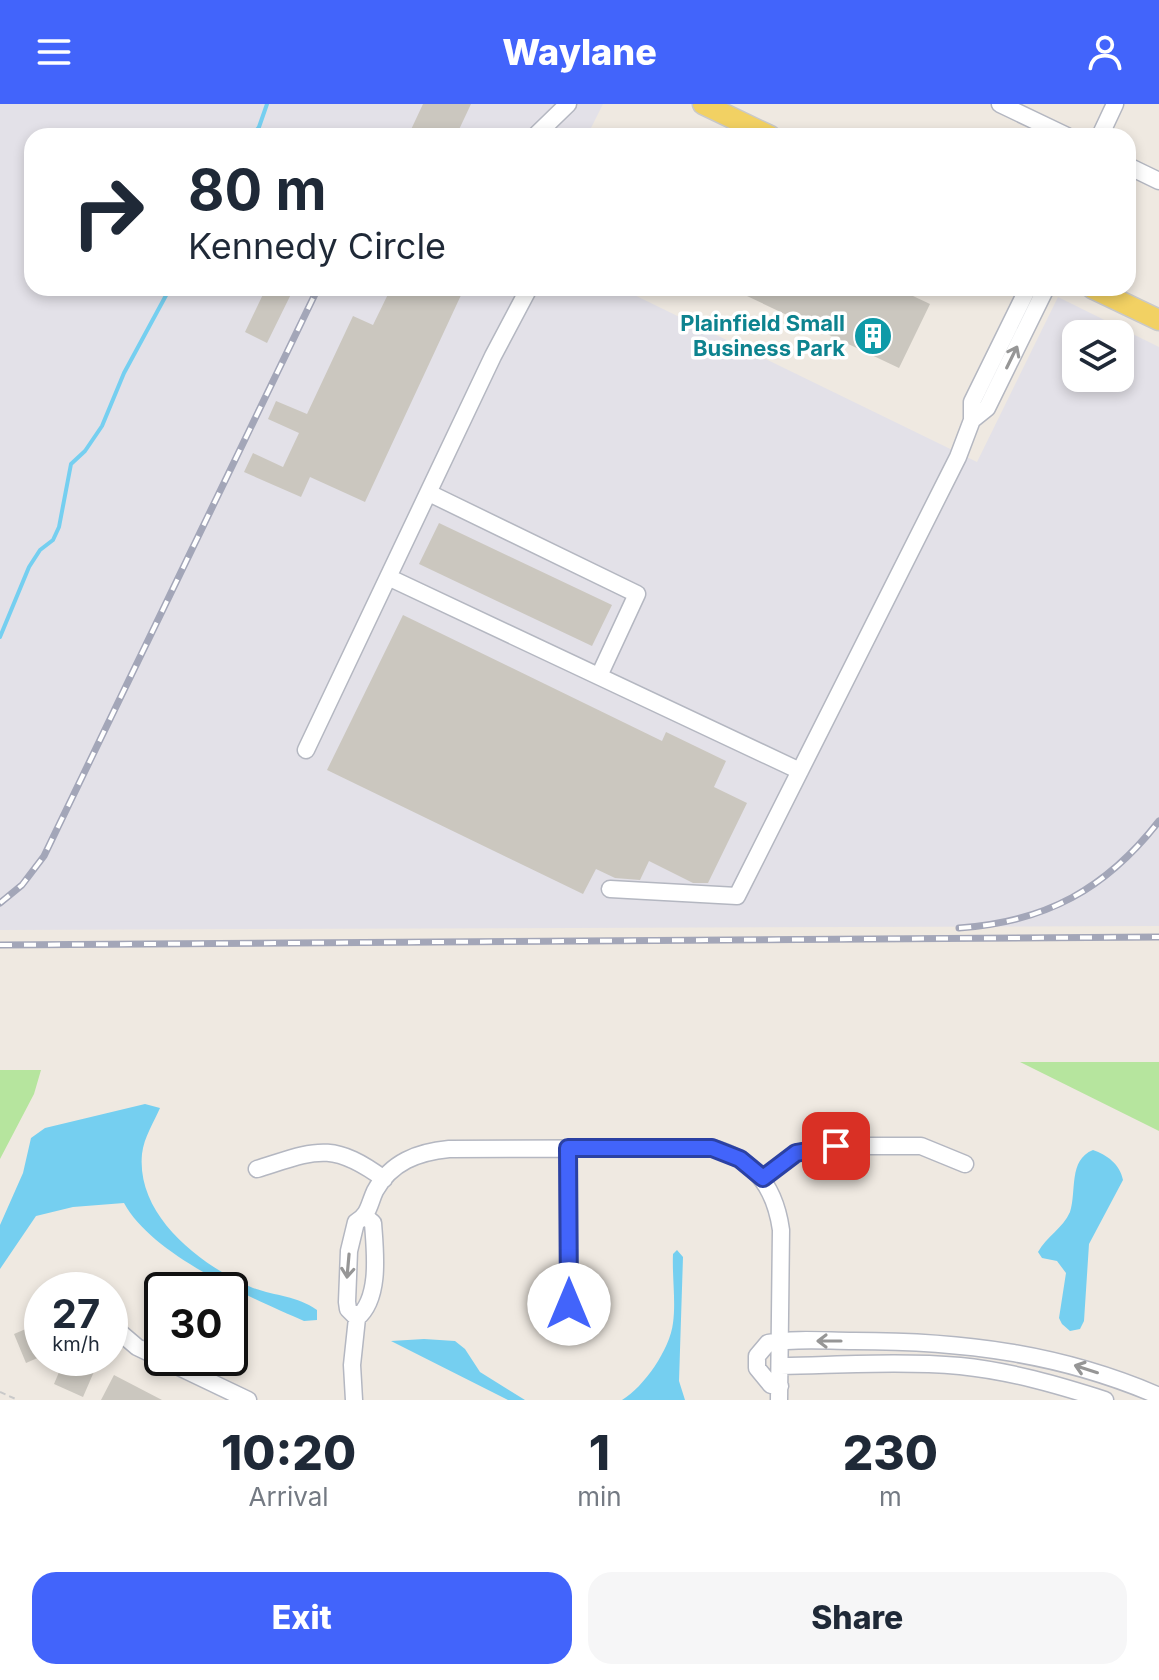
<!DOCTYPE html>
<style>
body{margin:0;font-family:Inter,sans-serif;background:#f6f6f7;color:#1f2937;height:100vh;display:flex;flex-direction:column;font-size:30px;white-space:nowrap}
*{box-sizing:border-box;margin:0}
p{font-size:26px;color:#747a83}
.icon{flex:none;width:44px;height:44px;fill:none;stroke:currentColor;stroke-width:2;stroke-linecap:round;stroke-linejoin:round}
.map{position:relative;height:1296px;overflow:hidden}
.sheet{display:flex;flex-direction:column;background:#fff;flex:1}
.sheet>*{flex:none}
.hud{position:absolute;left:24px;top:24px;width:1112px;height:168px;border-radius:24px;box-shadow:0 4px 12px #0003;background:#fff;color:#1f2937;overflow:hidden}
.buttons{position:absolute;left:1062px;top:216px;display:grid;gap:16px}
.buttons a{display:grid;place-items:center;width:72px;height:72px;border-radius:16px;background:#fff;box-shadow:0 4px 12px #0003;font-size:40px}
.speed{position:absolute;left:24px;top:1168px;display:flex;gap:16px;font-size:40px;font-weight:700;text-align:center}
.speed>*{display:grid;place-content:center;width:104px;height:104px;border-radius:50%;background:#fff;box-shadow:0 4px 12px #0003;line-height:1}
.speed small{font-size:20px;font-weight:400}
.speed .limit{border:4px solid #111;border-radius:12px;background:#fff;color:#111}
.pin{position:absolute;display:grid;place-items:center;width:68px;height:68px;color:#fff;margin:-34px;border-radius:16px;box-shadow:0 4px 12px #0006}
.me{position:absolute;width:88px;margin:-44px;rotate:0deg;stroke-linejoin:round;filter:drop-shadow(0 0 6px #0008)}
.turn{display:flex;align-items:center;gap:28px;height:168px;padding:0 32px;font-size:36px}
.turn .icon{width:104px;height:104px;stroke-width:2.5}
.turn b{display:block;font-size:56px;line-height:68px}
.eta{display:flex;justify-content:space-evenly;align-items:center;height:136px;text-align:center}
.eta b{font-size:48px;font-weight:800;line-height:56px}
.cta{display:flex;gap:16px;margin-top:auto;padding:16px 32px}
.cta a{flex:1;height:92px;border-radius:24px;background:#4264fb;color:#fff;font-size:32px;font-weight:800;line-height:92px;text-align:center}
.cta a+a{background:#f6f6f7;color:#1f2937}
header{display:flex;justify-content:space-between;align-items:center;height:104px;padding:0 32px;background:#4264fb;color:#fff;font-size:36px;font-weight:800}
.map>svg:first-child{display:block}
.industrial{fill:#e3e1e8;fill-rule:evenodd}
.green{fill:#b6e59e}
.water{fill:#75cff0}
.lines{fill:none;stroke-linecap:round;stroke-linejoin:round}
.stream{stroke:#75cff0;stroke-width:4}
.building{fill:#cbc7bf}
.minor-casing{stroke:#b4b7c1;stroke-width:19}
.major-casing{stroke:#c9c9c9;stroke-width:23}
.path{stroke:#c9c9c9;stroke-width:2;stroke-dasharray:6 4;stroke-linecap:butt}
.minor{stroke:#fff;stroke-width:16}
.major{stroke:#f2d163;stroke-width:20}
.rail-casing{stroke:#a3a6b8;stroke-width:7}
.rail{stroke:#fff;stroke-width:4;stroke-dasharray:12;stroke-linecap:butt}
.oneway{stroke:#969696}
.route-casing{stroke:#2b41a3;stroke-width:20}
.route{stroke:#4264fb;stroke-width:14}
.labels{text-anchor:middle;dominant-baseline:central;stroke-width:7;stroke-linejoin:round;paint-order:stroke}
.culture-label{font-size:22px;font-weight:bold;fill:#0d838f;stroke:#fff;text-anchor:end}
</style>
<header><svg class="icon" aria-label="menu" viewBox="0 0 24 24"><path d="M4 6h16M4 12h16M4 18h16"/></svg>Waylane<svg class="icon" aria-label="person" viewBox="0 0 24 24"><circle cx="12" cy="8" r="4"/><path d="M4 21q1-7 8-7t8 7"/></svg></header>
<div class="map">
<svg width="1159" height="1296" viewBox="0 0 1159 1296">
<rect width="100%" height="100%" fill="#efe9e1"/>
<path class="industrial" d="M0 0H603L587 32H32V184H620L977 358 1058 193 1159 243V822L0 826ZM1076 230H1120V274H1076Z"/>
<path class="green" d="M1020 958H1159V1027Z
M0 966H41L34 990 0 1055Z"/>
<path class="water" d="M145 1000 160 1004C154 1018 144 1033 142 1050 136 1113 202 1162 253 1184 275 1192 297 1192 317 1206V1216L304 1217C251 1194 152 1151 124 1099L73 1103 36 1112 0 1165V1121L23 1069 31 1034 45 1024Z
M1093 1046C1107 1051 1120 1060 1123 1076L1089 1140 1084 1217 1080 1225 1070 1227 1062 1220 1059 1214 1066 1169 1057 1157 1042 1154 1038 1148C1046 1133 1063 1124 1070 1108 1077 1087 1068 1056 1093 1046Z
M677 1146 683 1153 679 1277 685 1296H622C644 1283 670 1245 673 1219 676 1197 672 1173 673 1150Z
M424 1235 455 1237 465 1245 480 1268 525 1296H508L391 1237Z"/>
<g class="lines">
<path class="stream" d="M252 32 259 23 267 0
M0 533 29 463 40 446 53 436 59 423 71 360 85 347 102 322 124 269 170 184"/>
</g>
<path class="building" d="M423 0H471L456 32H408Z
M266 184H294L267 239 245 228Z
M391 184H459L458 187 462 189 365 398 310 373 301 393 244 368 253 349 283 363 299 329 268 315 276 297 307 310 353 212 373 221Z
M730 184H896L930 200 899 264Z
M439 419 612 501 592 542 419 460Z
M403 511 662 637 666 628 726 657 714 683 747 699 708 779H693L649 757 640 776 615 774 596 765 583 790 327 666Z
M42 1218V1252L26 1259 14 1230Z
M65 1254H75L96 1263 83 1293 54 1280Z
M114 1271 162 1296H101Z"/>
<g class="lines">
<defs>
<path id="minor" d="M1000 0 1067 32
M535 32 568 0
M1100 32 1115 0
M1128 62 1159 77
M972 316 987 304 1046 184
M429 389 637 490 599 572
M390 474 800 667
M306 646 493 252 529 184
M610 785 737 792 958 353 972 316V298L1028 184
M568 1044 569 1200
M257 1065C315 1047 331 1036 384 1075
M763 1074 796 1049 836 1042H921L965 1060
M357 1214 348 1205 347 1198 349 1147 356 1118C369 1111 369 1100 375 1087 391 1058 418 1048 449 1045L712 1044C754 1055 775 1083 781 1126L779 1296
M110 1220 137 1243 248 1296
M781 1262C841 1261 901 1257 960 1262 1010 1267 1058 1281 1105 1296
M780 1282 771 1281 757 1264V1252L768 1239C796 1234 826 1237 854 1237 961 1237 1060 1249 1159 1292
M354 1296 352 1261 357 1214C381 1194 375 1147 373 1119L366 1113"/>
<path id="major" d="M703 0 770 32
M1092 184 1159 216"/>
</defs>
<use href="#minor" class="minor-casing"/>
<use href="#major" class="major-casing"/>
<path class="path" d="M0 1288 18 1296"/>
<use href="#minor" class="minor"/>
<use href="#major" class="major"/>
<defs>
<path id="rail" d="M0 799 22 781 44 752 318 184
M959 824C1046 818 1106 785 1159 717
M0 841 1159 833"/>
</defs>
<use href="#rail" class="rail-casing"/>
<use href="#rail" class="rail"/>
</g>
<defs><path id="oneway-shaft" d="M-6 0H5M1.5-3L5.5 0L1.5 3" fill="none" stroke-width="1.6" stroke-linecap="round" stroke-linejoin="round" transform="scale(2)"/></defs>
<g class="oneway">
<use href="#oneway-shaft" transform="translate(1012 253) rotate(-64)"/>
<use href="#oneway-shaft" transform="translate(348 1162) rotate(95)"/>
<use href="#oneway-shaft" transform="translate(829 1237) rotate(180)"/>
<use href="#oneway-shaft" transform="translate(1086 1265) rotate(-162)"/>
</g>
<g class="lines">
<defs>
<path id="route" d="M569 1200 568 1044H712L740 1055 763 1074 796 1049 836 1042"/>
</defs>
<use href="#route" class="route-casing"/>
<use href="#route" class="route"/>
</g>
<defs>
<symbol id="building-disc" viewBox="-11 -11 22 22"><circle r="9.5" fill="#0f9aa8" stroke="#fff"/><path d="M-4-6H4V6H1V3H-1V6H-4ZM-2.5-4.3h1.7v1.8h-1.7ZM.8-4.3h1.7v1.8H.8ZM-2.5-1h1.7V.8h-1.7ZM.8-1h1.7V.8H.8Z" fill="#fff"/></symbol>
</defs>
<g fill-rule="evenodd">
<use href="#building-disc" x="851" y="210" width="44" height="44"/>
</g>
<g class="labels">
<g class="culture-label">
<text x="845" y="219">Plainfield Small<tspan x="845" dy="25">Business Park</tspan></text>
</g>
</g>
</svg>
<div class="buttons">
<a><svg class="icon" aria-label="layers" viewBox="0 0 24 24"><path d="M12 4l9 5-9 5-9-5zM3 14l9 5 9-5"/></svg></a>
</div>
<div class="speed"><div>27<small>km/h</small></div><div class="limit">30</div></div>
<div class="pin" style="left:836px;top:1042px;background:#d93025"><svg class="icon" aria-label="arrive" viewBox="0 0 24 24"><path d="M6 21V4h12l-3 4 3 4H6"/></svg></div>
<svg class="me" style="left:569px;top:1200px" viewBox="-20 -20 40 40"><circle r="19" fill="#fff"/><path d="M0-13L10 11 0 6-10 11z" fill="#4264fb"/></svg>
<div class="hud">
<div class="turn"><svg class="icon" aria-label="right" viewBox="0 0 24 24"><path d="M7 20v-9h11M14 6l5 5-5 5"/></svg><div><b>80 m</b>Kennedy Circle</div></div>
</div>
</div>
<section class="sheet">
<div class="eta">
<div><b>10:20</b><p>Arrival</p></div>
<div><b>1</b><p>min</p></div>
<div><b>230</b><p>m</p></div>
</div>
<div class="cta"><a>Exit</a><a>Share</a></div>
</section>
